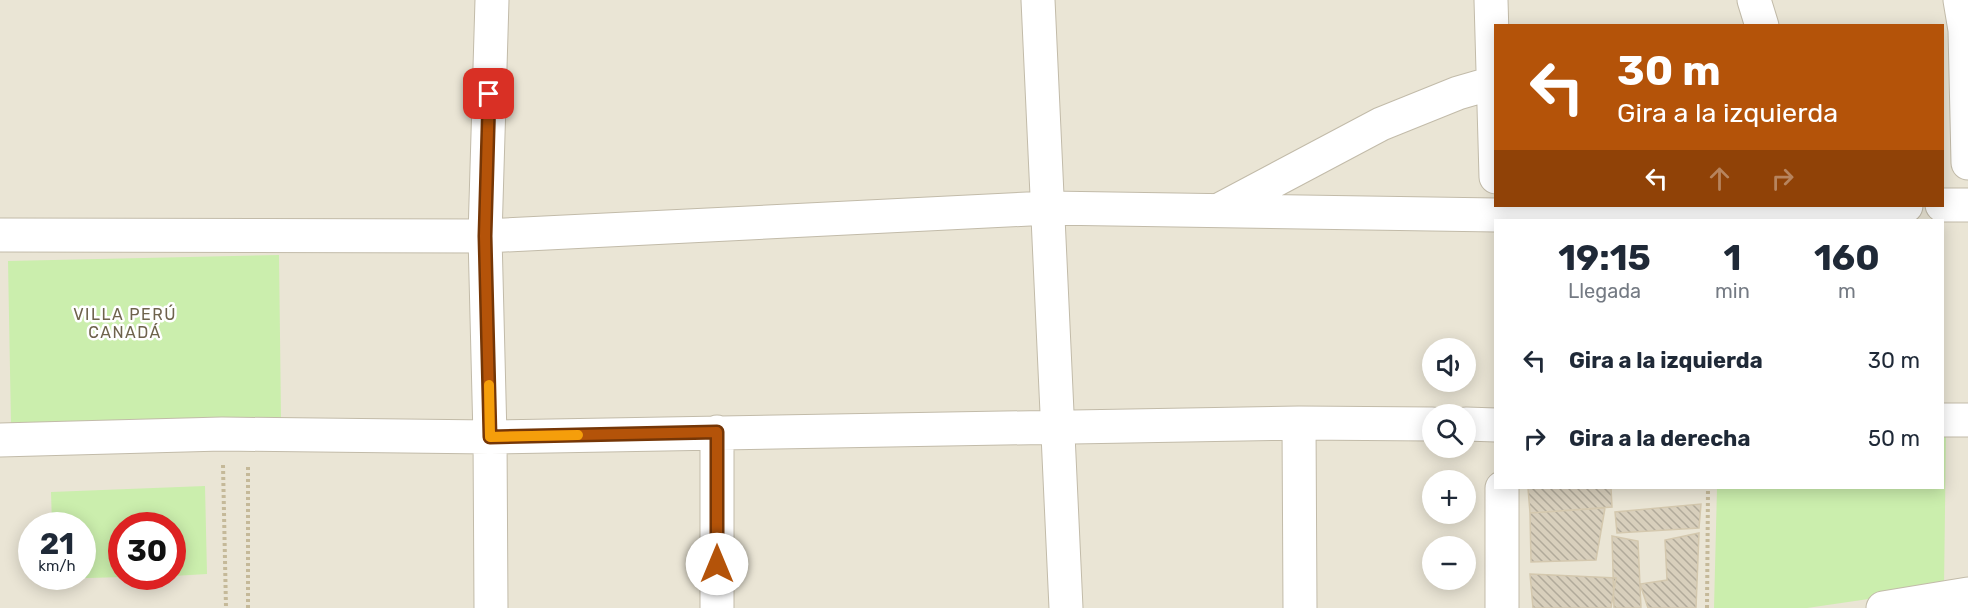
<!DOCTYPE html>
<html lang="es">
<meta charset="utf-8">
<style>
body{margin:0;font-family:Rubik,sans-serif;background:#f6f6f7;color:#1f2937;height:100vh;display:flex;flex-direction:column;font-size:22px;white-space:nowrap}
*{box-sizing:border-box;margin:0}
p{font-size:20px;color:#747a83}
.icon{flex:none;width:33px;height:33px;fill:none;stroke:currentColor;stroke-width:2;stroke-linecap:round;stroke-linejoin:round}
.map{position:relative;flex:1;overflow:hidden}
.side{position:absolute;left:1494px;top:219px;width:450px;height:270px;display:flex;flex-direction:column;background:#fff;border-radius:0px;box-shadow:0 3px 15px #0003}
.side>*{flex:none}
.banner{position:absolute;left:1494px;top:24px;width:450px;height:183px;border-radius:0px;box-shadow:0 3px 15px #0003;background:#b45309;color:#fff;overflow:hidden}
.buttons{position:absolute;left:1422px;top:338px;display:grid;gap:12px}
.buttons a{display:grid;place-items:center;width:54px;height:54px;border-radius:50%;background:#fff;box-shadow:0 3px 15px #0003;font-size:30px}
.speed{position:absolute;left:18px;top:512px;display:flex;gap:12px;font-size:30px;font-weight:700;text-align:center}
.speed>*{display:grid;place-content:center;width:78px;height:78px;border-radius:50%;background:#fff;box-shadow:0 3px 15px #0003;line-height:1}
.speed small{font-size:15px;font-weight:400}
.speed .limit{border:9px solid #d22;background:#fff;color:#111}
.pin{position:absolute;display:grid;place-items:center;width:51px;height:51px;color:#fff;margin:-26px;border-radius:12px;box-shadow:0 3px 9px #0006}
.me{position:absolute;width:66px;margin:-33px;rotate:0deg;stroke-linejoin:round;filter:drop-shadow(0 0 4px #0008)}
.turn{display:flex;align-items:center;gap:21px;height:126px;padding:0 24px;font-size:27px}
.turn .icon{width:78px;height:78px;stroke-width:2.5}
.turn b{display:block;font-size:42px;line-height:51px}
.lanes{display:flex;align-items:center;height:57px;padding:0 24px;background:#0003;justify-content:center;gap:30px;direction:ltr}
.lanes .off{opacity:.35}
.eta{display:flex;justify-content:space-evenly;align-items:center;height:102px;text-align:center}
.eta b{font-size:36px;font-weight:700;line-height:42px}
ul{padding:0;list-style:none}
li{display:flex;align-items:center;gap:18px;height:78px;padding:0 24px}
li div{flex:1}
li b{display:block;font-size:22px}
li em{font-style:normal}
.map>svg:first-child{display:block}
.residential{fill:#eae5d5;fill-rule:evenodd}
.park{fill:#cbeead}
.building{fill:url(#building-back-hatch);stroke:#d4c8ae;stroke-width:1.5}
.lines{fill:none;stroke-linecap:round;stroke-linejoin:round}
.minor-casing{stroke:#c2bba9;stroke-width:35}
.path{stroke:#c5b999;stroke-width:4;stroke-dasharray:3 3;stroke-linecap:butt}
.minor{stroke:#fff;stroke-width:33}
.route-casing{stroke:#753606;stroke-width:15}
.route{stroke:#b45309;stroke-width:10}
.slow{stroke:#f59e0b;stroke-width:10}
.labels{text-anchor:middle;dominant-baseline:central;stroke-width:5;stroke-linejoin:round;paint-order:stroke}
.neighbourhood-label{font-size:16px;letter-spacing:1.5px;fill:#6e634c;stroke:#fff}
</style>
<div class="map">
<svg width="1968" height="608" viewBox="0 0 1968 608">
<defs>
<pattern id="building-back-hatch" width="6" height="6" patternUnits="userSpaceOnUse" patternTransform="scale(1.5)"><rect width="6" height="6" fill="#d8cfbc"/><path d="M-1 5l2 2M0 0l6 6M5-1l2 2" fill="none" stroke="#b1aa9a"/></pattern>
</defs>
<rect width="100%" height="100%" fill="#f5f2e8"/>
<path class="residential" d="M0 0H1968V608H0ZM1496 26H1942V206H1496ZM1496 220H1942V488H1496ZM1432 348H1466V381H1432ZM1432 414H1466V447H1432ZM1432 480H1466V513H1432ZM32 525H82V576H32ZM122 525H172V576H122ZM1432 546H1466V579H1432Z"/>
<path class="park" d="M279 255 281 418 11 425 8 261Z
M1943 433H1946L1944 588 1807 608H1714L1717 488H1942Z
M205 486 207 574 173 576 172 525H122V576H159L53 579V576H82V525H52L51 492Z"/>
<path class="building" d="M1528 488H1611L1612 507 1530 513Z
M1701 504 1699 528 1617 533 1615 512Z
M1605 508 1596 560 1531 562 1530 513Z
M1699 533 1696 608H1648L1640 584 1667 580 1665 540Z
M1612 536 1638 541 1641 608H1614Z
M1530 574 1616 578 1611 608H1533Z"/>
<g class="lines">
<defs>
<path id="minor" d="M1038 0 1066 608
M1491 0 1496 177
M1754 0 1762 26
M1960 0 1965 30 1968 163
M1942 205H1968
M1219 210 1381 124 1458 93 1496 82
M0 235 485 236 1049 208 1496 215 1784 207 1906 206
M1942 420H1968
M1299 423 1300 608
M1466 424 1496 425
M717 432V608
M0 440 222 434 490 437 1299 423 1432 424
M491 608 490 437 485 236 492 0
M1502 608V488
M1883 608 1968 594"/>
</defs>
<use href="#minor" class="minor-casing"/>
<path class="path" d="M223 465 226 608
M248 608V465
M1707 608 1708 488"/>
<use href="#minor" class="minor"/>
</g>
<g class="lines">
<defs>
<path id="route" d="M489 94 485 236 490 437 717 432V564"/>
</defs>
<use href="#route" class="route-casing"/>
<use href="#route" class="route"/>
<path class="slow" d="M489 385 490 437 578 435"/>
</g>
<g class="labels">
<g class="neighbourhood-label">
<text x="125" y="314">VILLA PERÚ<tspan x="125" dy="18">CANADÁ</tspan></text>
</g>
</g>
</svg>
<div class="buttons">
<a><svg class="icon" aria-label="sound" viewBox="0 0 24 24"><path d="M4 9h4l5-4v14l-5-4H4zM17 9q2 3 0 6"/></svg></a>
<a><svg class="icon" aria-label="search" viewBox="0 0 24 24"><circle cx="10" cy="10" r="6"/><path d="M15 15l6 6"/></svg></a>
<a>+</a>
<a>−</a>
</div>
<div class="speed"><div>21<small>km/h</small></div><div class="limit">30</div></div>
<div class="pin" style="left:489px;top:94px;background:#d93025"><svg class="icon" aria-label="arrive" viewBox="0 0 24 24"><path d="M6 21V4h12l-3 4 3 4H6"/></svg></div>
<svg class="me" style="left:717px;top:564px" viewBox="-20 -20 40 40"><circle r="19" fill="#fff"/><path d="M0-13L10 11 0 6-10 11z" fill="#b45309"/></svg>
<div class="banner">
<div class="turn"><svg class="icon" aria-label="left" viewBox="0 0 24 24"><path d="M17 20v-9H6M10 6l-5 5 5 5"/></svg><div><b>30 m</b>Gira a la izquierda</div></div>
<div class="lanes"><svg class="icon" aria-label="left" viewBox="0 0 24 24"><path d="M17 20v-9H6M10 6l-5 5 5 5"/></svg><svg class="icon off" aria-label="ahead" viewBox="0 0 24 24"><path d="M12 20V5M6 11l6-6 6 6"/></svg><svg class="icon off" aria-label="right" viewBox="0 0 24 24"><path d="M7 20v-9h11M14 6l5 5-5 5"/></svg></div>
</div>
<section class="side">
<div class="eta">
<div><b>19:15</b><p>Llegada</p></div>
<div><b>1</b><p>min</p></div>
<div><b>160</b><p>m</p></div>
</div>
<ul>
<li><svg class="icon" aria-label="left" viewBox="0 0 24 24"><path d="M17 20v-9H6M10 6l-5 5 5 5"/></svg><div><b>Gira a la izquierda</b></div><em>30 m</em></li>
<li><svg class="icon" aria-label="right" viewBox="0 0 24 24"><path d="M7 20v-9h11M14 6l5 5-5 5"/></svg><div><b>Gira a la derecha</b></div><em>50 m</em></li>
</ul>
</section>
</div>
